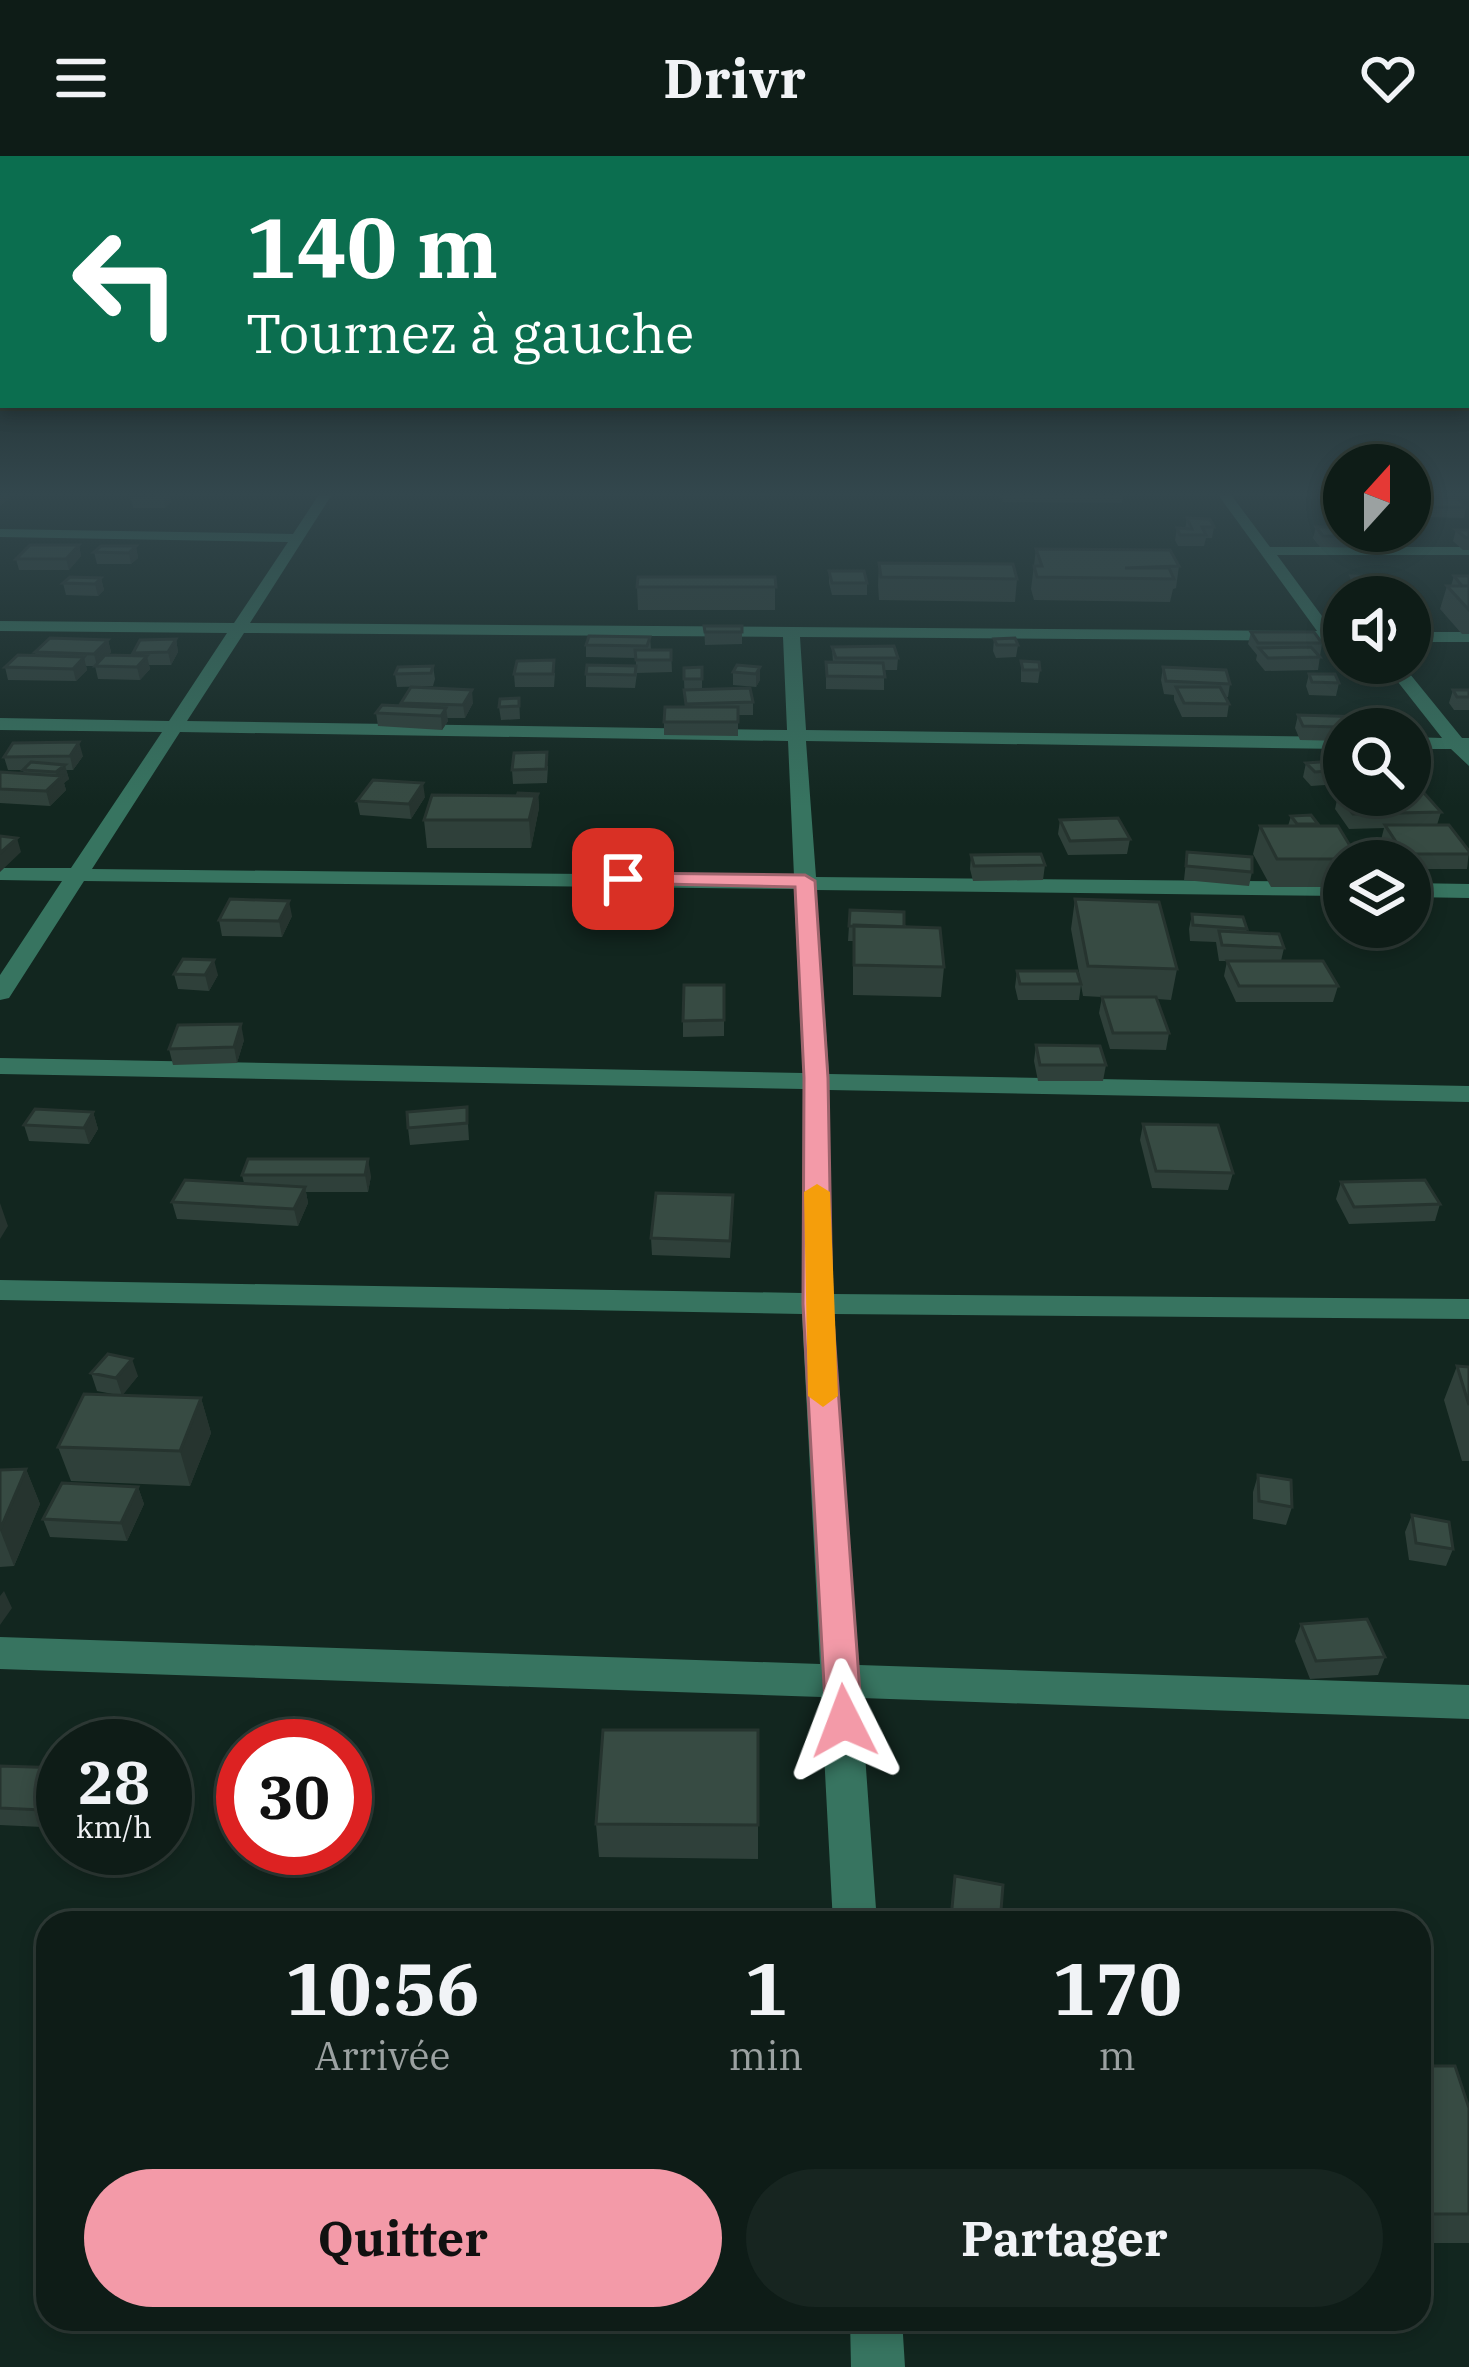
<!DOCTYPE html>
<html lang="fr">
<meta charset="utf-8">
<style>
body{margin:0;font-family:"IBM Plex Serif",serif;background:#172520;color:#f1f3f6;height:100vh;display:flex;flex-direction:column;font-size:45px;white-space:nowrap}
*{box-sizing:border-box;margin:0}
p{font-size:39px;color:#9ba1a1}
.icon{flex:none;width:66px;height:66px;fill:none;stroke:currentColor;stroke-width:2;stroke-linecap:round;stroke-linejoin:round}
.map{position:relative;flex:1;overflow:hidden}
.details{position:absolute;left:36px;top:1755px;width:1395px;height:420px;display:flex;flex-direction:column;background:#0e1c17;border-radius:36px;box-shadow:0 6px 18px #0003,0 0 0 3px #2e3a36}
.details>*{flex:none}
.guide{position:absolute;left:0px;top:0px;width:1470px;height:252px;box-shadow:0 6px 18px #0003,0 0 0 3px #2e3a36;background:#0b6e4f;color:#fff;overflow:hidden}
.needle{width:78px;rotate:21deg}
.buttons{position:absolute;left:1323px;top:288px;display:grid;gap:24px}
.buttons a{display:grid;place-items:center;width:108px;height:108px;border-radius:50%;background:#0e1c17;box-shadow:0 6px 18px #0003,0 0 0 3px #2e3a36;font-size:60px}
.speed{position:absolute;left:36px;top:1563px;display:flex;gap:24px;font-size:60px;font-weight:700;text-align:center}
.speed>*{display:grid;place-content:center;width:156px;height:156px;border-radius:50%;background:#0e1c17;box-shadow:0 6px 18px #0003,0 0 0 3px #2e3a36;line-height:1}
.speed small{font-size:30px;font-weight:400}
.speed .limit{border:18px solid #d22;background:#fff;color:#111}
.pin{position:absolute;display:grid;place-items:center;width:102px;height:102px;color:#fff;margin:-51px;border-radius:24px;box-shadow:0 6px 18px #0006}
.me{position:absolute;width:132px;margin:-66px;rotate:357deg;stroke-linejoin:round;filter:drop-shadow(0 0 9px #0008)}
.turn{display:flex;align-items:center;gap:42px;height:252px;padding:0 48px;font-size:54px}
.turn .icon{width:156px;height:156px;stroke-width:2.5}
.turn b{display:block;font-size:84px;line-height:102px}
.eta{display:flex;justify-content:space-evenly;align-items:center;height:204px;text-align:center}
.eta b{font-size:72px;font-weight:700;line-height:84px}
.button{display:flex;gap:24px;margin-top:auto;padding:24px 48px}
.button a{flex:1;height:138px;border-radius:72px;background:#f39aa8;color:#111;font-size:48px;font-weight:700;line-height:138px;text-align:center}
.button a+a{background:#172520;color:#f1f3f6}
header{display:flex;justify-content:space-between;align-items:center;height:156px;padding:0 48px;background:#0e1c17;font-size:54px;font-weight:700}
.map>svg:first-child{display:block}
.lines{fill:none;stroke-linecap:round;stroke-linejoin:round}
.street{fill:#377460;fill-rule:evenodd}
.wall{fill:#2f403a}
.shaded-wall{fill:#26342f}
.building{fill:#374b43;stroke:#26342f;stroke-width:3}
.route{fill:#f39aa8;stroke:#9e646d;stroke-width:3}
.slow{fill:#f59e0b}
</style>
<header><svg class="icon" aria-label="menu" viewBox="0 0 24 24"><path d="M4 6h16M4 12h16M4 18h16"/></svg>Drivr<svg class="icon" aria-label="heart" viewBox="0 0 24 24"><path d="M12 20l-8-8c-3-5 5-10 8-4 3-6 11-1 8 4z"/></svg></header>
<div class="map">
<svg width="1469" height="2211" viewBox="0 0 1469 2211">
<rect width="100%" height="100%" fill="#12261f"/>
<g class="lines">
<path class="street" d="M318 340H331L250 467 1317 475 1219 340H1232L1270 391H1469V399H1277L1333 475H1344V485L800 481 806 574 1344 581V593L806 585 816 721 1344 726V740L816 734 829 918 1469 930V946L829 934 832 1138 1469 1143V1163L833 1158 859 1509 1469 1529V1563L861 1542 877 1767H833L821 1541 0 1513V1481L820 1508 802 1158 0 1144V1124L802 1137 803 933 0 918V902L803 917 794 733 84 725 9 842 0 844V819L62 725 0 724V712H71L162 576 0 574V562L169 565 227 477 0 475V465L234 467 288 386 0 381V373L293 378ZM244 477 783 481 787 574 187 565ZM180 576 788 585 794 720 92 713Z
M1410 476H1469V486H1410Z
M1383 507H1401L1462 582H1469V610L1451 593H1410V581L1442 582Z
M1410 727 1469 728V742L1410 741Z
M850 2163H902L905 2211H851Z"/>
</g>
<path class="wall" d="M170 340 171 346 165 352H133L131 341Z
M1000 340H1123L1122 347 1003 346Z
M1419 341 1466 351 1464 362 1424 361 1417 352Z
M1187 362 1214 371 1212 382H1206L1204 390H1178L1175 384 1177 372 1185 373Z
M1316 371 1372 381 1369 392 1320 391 1313 382Z
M1456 374H1469V394H1463L1453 385Z
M79 389 81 400 69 414H19L16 403Z
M136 390 138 402 131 408H97L94 396Z
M1036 393 1179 410 1176 432 1173 433 1170 446 1034 444 1031 433Z
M879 407 1017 423 1015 446 879 444 878 429Z
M829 415 867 427V439H832L829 427Z
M1351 420 1395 432 1393 441H1354L1349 432Z
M1454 420H1469V478H1462L1440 453 1447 430H1451Z
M775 421V454H638L637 431Z
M101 422 104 434 98 440 66 439 63 427Z
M704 470H742V488L705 489Z
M1251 476 1322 487 1318 514 1265 515 1256 504 1257 499 1248 488Z
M650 481 651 494H671L672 516 637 517 635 532 586 531V518L636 510V502L586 501V489Z
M176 483 178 496 171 509H149L150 513 140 524 98 523 95 510H86L87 514 76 525 8 524 5 511 36 500 35 496 108 484 111 496 108 499 133 500V497Z
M994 483 1018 489 1016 501 996 502 993 495Z
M832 491 898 502 897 514H884V534L826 533V506L833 507Z
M1021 505 1040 514 1038 527 1021 526Z
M433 510 435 523 433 530 397 531 395 518Z
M702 511V534L753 546V559H738V580L664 579V566L685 551 684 523Z
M760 511V524L756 531 733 529V516Z
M1163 511 1230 528 1228 541H1226L1229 548 1227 561H1182L1174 544V539L1164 538 1161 524Z
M555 517 554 531H515L514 518Z
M1309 518 1339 527 1336 540 1309 539 1306 530Z
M1453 534H1469V554H1454L1449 547Z
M519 542 520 563 501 564 499 551Z
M401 547H473L465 562H447L448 565 442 574 378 570 376 557 402 550Z
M1298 559 1372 573H1344V585L1300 584 1295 572Z
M83 600 73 614H66L69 623 64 627 66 634 50 650 0 647V616L24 618 23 614H8L4 601Z
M1306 607 1342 614 1339 628 1311 630 1303 621Z
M548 610 547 627 513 628 512 614Z
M538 638 539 652 531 692H427L424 664 517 640Z
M1338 639 1441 656 1437 669 1469 695 1467 713H1410V705H1395L1381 684 1384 672 1349 673 1335 653Z
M425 641 411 663 360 659 357 645Z
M1291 660 1318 668 1317 670 1358 703 1357 705H1344V731H1271L1253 698 1260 670H1288Z
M1060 664 1130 683 1127 698 1068 699 1058 678Z
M1187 696 1252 716 1249 730 1184 724Z
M971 699 1045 709 1043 724 973 725 970 713Z
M1075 743 1177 813 1171 844 1157 843 1169 877 1166 894 1110 893 1099 857 1102 841 1083 840 1081 829 1079 844H1018L1015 831 1017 815 1081 827 1071 773Z
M850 754 904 771 944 811 941 841 853 839V785H848Z
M1192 758 1247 773 1246 776 1284 792 1281 805 1338 830 1333 846H1236L1224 820 1227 805H1219L1216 786 1190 785 1189 773Z
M292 760 282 781 222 780 219 764Z
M174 818 218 819 209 835 178 833Z
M724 829V880L683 881V865Z
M244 884 237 907 173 909 169 893Z
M1036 889 1106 909 1103 925H1038L1034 905Z
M467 951 469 984 410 989 408 972Z
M93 956 98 973 89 988 29 985 24 969Z
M1143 968 1233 1017 1228 1034 1152 1032 1140 984Z
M248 1003 371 1020 368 1036H306L308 1047 298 1070 177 1063 172 1046 244 1027 242 1019Z
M1341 1026 1440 1048 1435 1065 1349 1068 1336 1043Z
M733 1056 730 1102 652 1099 651 1082Z
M1457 1210 1469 1211V1305H1462L1444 1244Z
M91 1217 138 1220 122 1239 201 1242 211 1277 190 1330 71 1325 58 1291 118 1239 97 1235Z
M26 1313 40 1348 14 1410 0 1411V1314Z
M1258 1319 1292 1351 1286 1369 1253 1363V1336Z
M138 1331 144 1348 127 1385 50 1381 43 1363Z
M1412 1359 1453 1393 1446 1410 1409 1404 1405 1376Z
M1301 1468 1385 1501 1378 1519 1310 1523 1295 1485Z
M758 1574V1703L599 1701 596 1668Z
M0 1610 63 1612V1672L0 1669Z
M955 1720 1000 1767H950Z
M1419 1910 1469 1952V2087H1419Z"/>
<path class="shaded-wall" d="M0 340H9V343L0 350Z
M164 340H170L171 346 165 352Z
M79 389 81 400 69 414 66 403Z
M136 390 138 402 131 408 129 397Z
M101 422 104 434 98 440 95 428Z
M176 483 178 496 171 509 168 496Z
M108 484 111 496 97 510 94 498Z
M147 500 150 513 140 524 137 511Z
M84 501 87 514 76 525 73 513Z
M760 511V524L756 531V518Z
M472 534 473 547 465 562 463 549Z
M446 552 448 565 442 574 441 560Z
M79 586 83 600 73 614 70 600Z
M65 609 69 623 64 627 66 634 50 650 46 635 58 624 56 616Z
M423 627 425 641 411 663 409 648Z
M538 638 539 652 531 692 529 664 535 640Z
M17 682 21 696 0 716V697Z
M289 745 292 760 282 781 279 765Z
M214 804 218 819 209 835 205 819Z
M241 868 244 884 237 907 234 891Z
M93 956 98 973 89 988 84 972Z
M368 1003 371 1020 368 1036 365 1019Z
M305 1031 308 1047 298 1070 294 1053Z
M0 1047 8 1070 0 1083Z
M132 1203 138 1220 122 1240 116 1222Z
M201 1242 211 1277 190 1330 180 1295Z
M26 1313 40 1348 14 1410 0 1374Z
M138 1331 144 1348 127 1385 121 1367Z
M4 1435 12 1452 0 1469V1440Z"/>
<path class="building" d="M1419 341 1457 342 1466 351H1427Z
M1187 362 1210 363 1214 371H1202L1206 379H1180L1177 372 1192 373Z
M1316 371H1344V375H1367L1372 381 1323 380Z
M1456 374H1469V382H1466Z
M30 389H79L66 403H16Z
M101 390H136L129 397 94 396Z
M1036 393 1170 394 1179 410 1125 412H1169L1174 423 1037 421 1034 410H1042Z
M879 407 1013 408 1017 423 881 421Z
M829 415H864L867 427H832Z
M1351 420 1389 421 1395 432 1357 430Z
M1454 420H1469V430H1462Z
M70 421 101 422 95 428 63 427Z
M638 421H775L776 431H637Z
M1447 430H1469V454Z
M704 470H742V476H705Z
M1251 476H1314L1322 487H1258Z
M589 480 650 481 647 490 586 489Z
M50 482 108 484 94 498 35 496Z
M1015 482 1018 489H997L994 483Z
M176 483 168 496 133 497 140 484Z
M894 490 898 502H836L832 491Z
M1311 491 1320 501 1268 502 1259 492Z
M635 494H671V504H636Z
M18 499 84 501 73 513 5 511Z
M105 499 147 500 137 511 95 510Z
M554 504 553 518H514L517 505Z
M1021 505 1039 506 1040 514H1023Z
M826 506 883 507 885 521 827 520Z
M587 509 636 510 635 519 586 518Z
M737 509 760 511 756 518 733 516Z
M433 510 431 517 395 518 398 511Z
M702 511V523H684V512Z
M1163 511 1226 514 1230 528 1166 525Z
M1309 518H1335L1339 527 1312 526Z
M411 531 472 534 463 549 401 547Z
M1176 531H1220L1229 548 1184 547Z
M750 532 753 546 686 548 684 534Z
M1453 534H1469V541H1457Z
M519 542V550L499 551 500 543Z
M382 549 446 552 441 560 376 557Z
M665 551H738V566H664Z
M1298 559 1366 561 1372 572 1303 570Z
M79 586 70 600 4 601 13 587Z
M547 596 546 613 512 614 514 597Z
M1333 605 1342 614 1315 616 1306 607Z
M31 606 65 609 56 616 23 614Z
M0 616 62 620 46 635 0 633Z
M373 624 423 627 409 648 357 645Z
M518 637 538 638 535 645V640H517Z
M1410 637H1424L1441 656 1353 658 1338 639H1410Z
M432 639 535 640 529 664H424Z
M1311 659 1318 668H1297L1291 660Z
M1118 662 1130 683 1070 685 1060 664Z
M1385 669H1449L1469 695V698H1404Z
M1260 670H1338L1358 703H1277Z
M0 680 17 682 0 697Z
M1187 696 1252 701V716L1186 710Z
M1041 698 1045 709 974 710 971 699Z
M230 743 289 745 279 765 219 764Z
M1075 743 1159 746 1177 813 1088 810Z
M850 754 904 756V771L849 770Z
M1192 758 1243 761 1247 773 1193 769Z
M854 769 940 772 944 811 854 809Z
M1219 775 1279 778 1284 792 1222 789Z
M183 803 214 804 205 819 174 818Z
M1227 805H1323L1338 830H1239Z
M1017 815H1077L1081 828H1020Z
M684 829H724V864L683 865Z
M1102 841H1156L1169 877H1113Z
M241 868 234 891 169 893 178 869Z
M1036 889 1100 890 1106 909H1040Z
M467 951V967L408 972 407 956Z
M35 953 93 956 84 972 24 969Z
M1143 968 1218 969 1233 1017 1156 1015Z
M248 1003H368L365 1019H242Z
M185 1024 305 1031 294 1053 172 1046Z
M1425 1024 1440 1048 1354 1051 1341 1026Z
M656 1037 733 1039 730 1085 651 1082Z
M108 1198 132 1203 116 1222 91 1217Z
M1457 1210 1469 1211V1249Z
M84 1238 201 1242 180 1295 58 1291Z
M26 1313 0 1374V1314Z
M1258 1319 1291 1324 1292 1351 1259 1345Z
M62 1327 138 1331 121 1367 43 1363Z
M1412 1359 1449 1366 1453 1393 1416 1387Z
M1367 1463 1385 1501 1316 1505 1301 1468Z
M603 1574H758V1669L596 1668Z
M0 1610 63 1612V1655L0 1652Z
M955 1720 1003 1729 1000 1767H977L951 1762Z
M1419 1910H1455L1469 1952V2058H1419Z"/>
<linearGradient id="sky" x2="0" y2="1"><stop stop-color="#0a1511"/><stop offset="0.52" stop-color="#33474d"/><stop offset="1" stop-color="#33474d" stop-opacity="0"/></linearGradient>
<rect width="1469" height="650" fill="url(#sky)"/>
<path class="route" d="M623 717 805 719 815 725 828 922 832 1148 862 1565 857 1576 844 1581 831 1576 826 1565 803 1148 804 922 795 731 616 727 614 723Z"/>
<path class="slow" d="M817 1028 830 1036 838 1240 823 1251 808 1240 804 1036Z"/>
</svg>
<div class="buttons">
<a><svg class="needle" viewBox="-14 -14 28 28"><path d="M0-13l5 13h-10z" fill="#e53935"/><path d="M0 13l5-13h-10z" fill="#9ba1a1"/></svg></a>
<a><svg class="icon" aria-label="sound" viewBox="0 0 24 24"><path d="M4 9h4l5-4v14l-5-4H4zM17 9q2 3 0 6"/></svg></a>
<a><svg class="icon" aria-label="search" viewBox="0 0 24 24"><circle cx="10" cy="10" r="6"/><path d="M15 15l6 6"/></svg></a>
<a><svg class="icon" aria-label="layers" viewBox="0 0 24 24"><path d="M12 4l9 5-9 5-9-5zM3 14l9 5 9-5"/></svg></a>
</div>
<div class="speed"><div>28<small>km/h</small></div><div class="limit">30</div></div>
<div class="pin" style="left:623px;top:723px;background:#d93025"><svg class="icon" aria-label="arrive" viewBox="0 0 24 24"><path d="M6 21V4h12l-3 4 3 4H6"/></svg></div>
<svg class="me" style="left:844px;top:1565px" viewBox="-20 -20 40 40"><path d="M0-17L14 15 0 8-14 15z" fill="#f39aa8" stroke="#fff" stroke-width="4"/></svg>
<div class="guide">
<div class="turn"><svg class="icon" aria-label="left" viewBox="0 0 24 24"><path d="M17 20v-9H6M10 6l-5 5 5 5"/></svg><div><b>140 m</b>Tournez à gauche</div></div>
</div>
<section class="details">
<div class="eta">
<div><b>10:56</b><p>Arrivée</p></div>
<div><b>1</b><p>min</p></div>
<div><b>170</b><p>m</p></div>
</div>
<div class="button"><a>Quitter</a><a>Partager</a></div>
</section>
</div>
